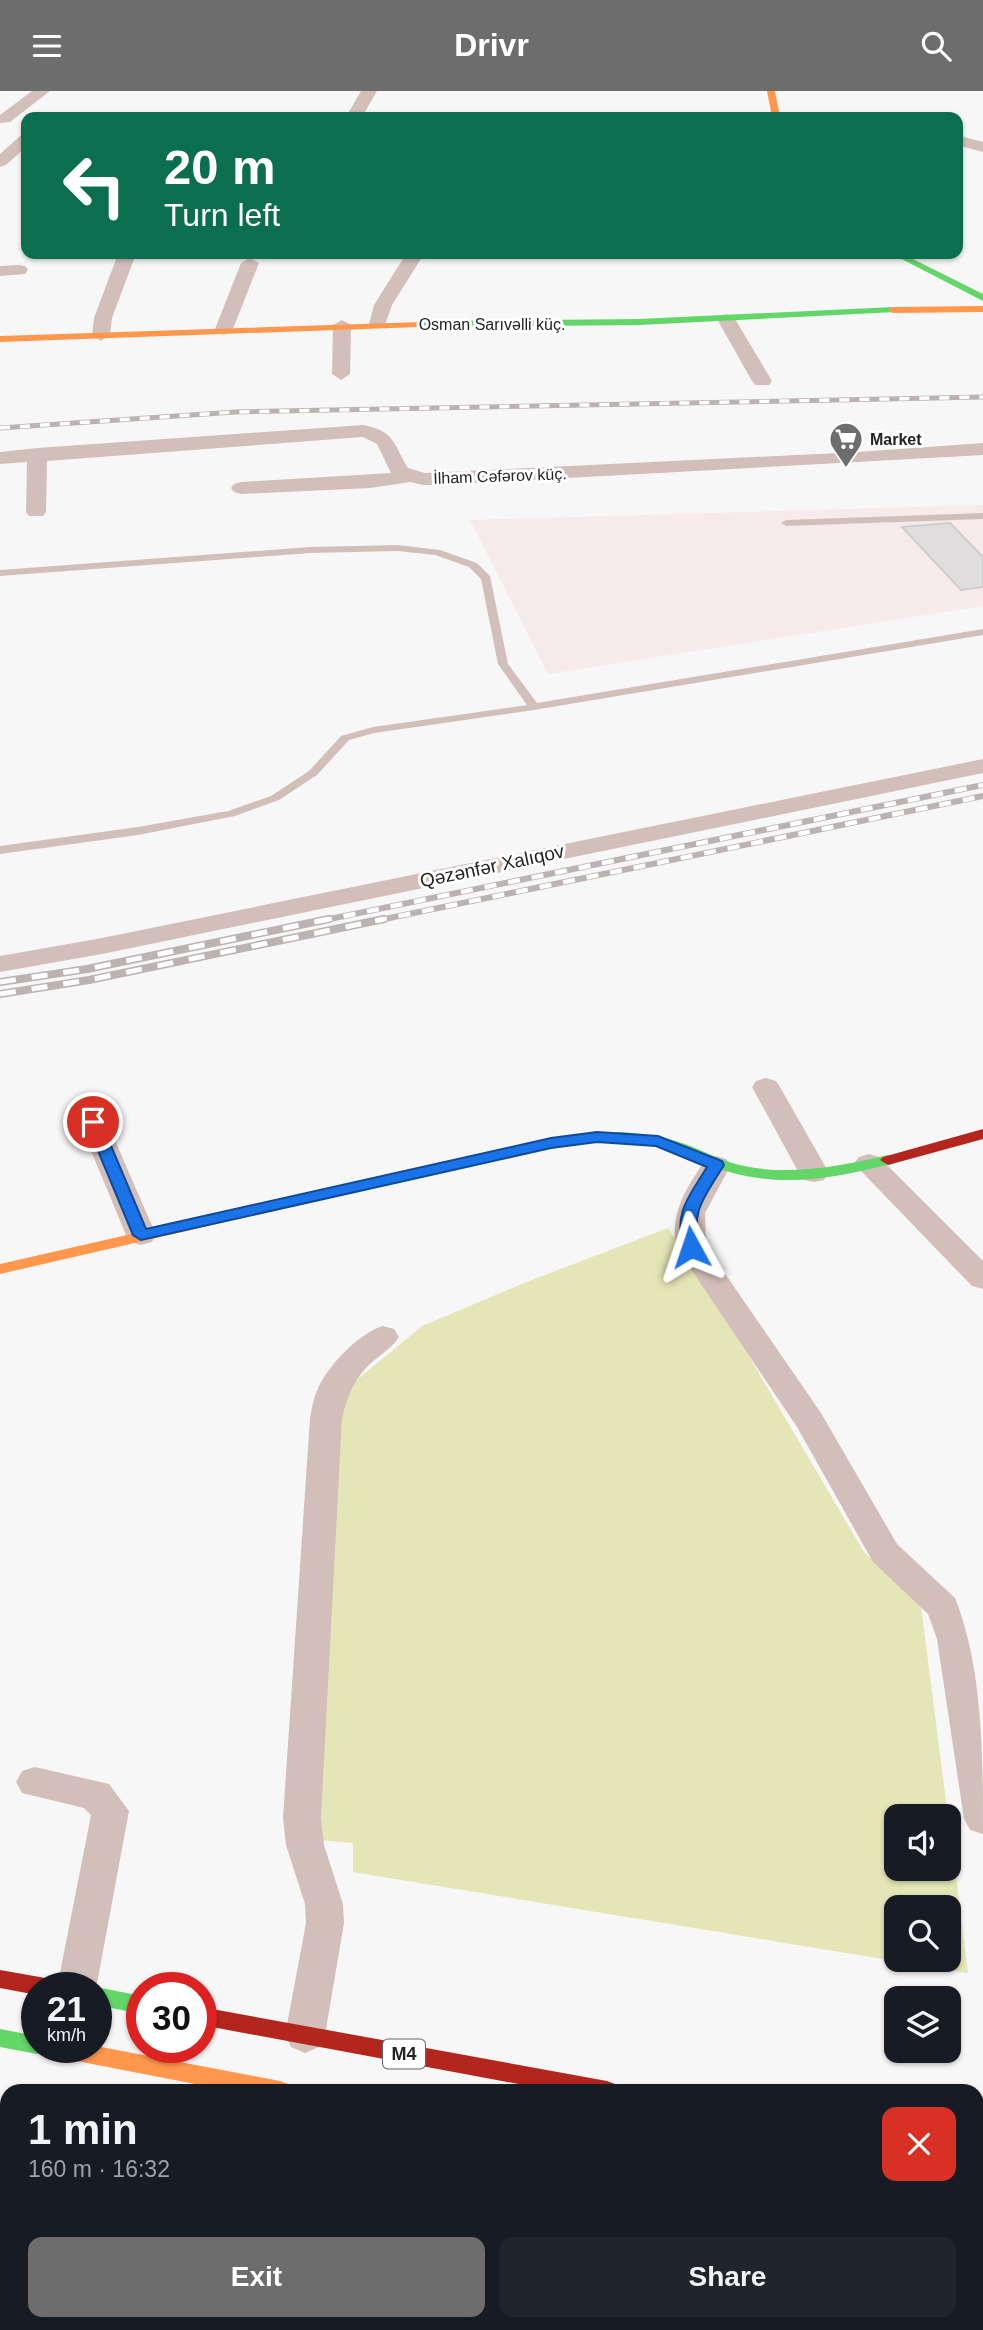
<!DOCTYPE html>
<meta charset="utf-8">
<style>
body{margin:0;font-family:Arial,sans-serif;background:#20242c;color:#f1f3f6;height:100vh;display:flex;flex-direction:column;font-size:26px;white-space:nowrap}
*{box-sizing:border-box;margin:0}
p{font-size:23px;color:#9ea1a6}
.icon{flex:none;width:38px;height:38px;fill:none;stroke:currentColor;stroke-width:2;stroke-linecap:round;stroke-linejoin:round}
.map{position:relative;flex:1;overflow:hidden}
.side{position:absolute;left:0px;top:1993px;width:984px;height:247px;display:flex;flex-direction:column;background:#171b24;border-radius:21px 21px 0 0;box-shadow:0 2px 5px #0004}
.side>*{flex:none}
.banner{position:absolute;left:21px;top:21px;width:942px;height:147px;border-radius:14px;box-shadow:0 2px 5px #0004;background:#0b6e4f;color:#fff;overflow:hidden}
.buttons{position:absolute;left:884px;top:1713px;display:grid;gap:14px}
.buttons a{display:grid;place-items:center;width:77px;height:77px;border-radius:14px;background:#171b24;box-shadow:0 2px 5px #0004;font-size:35px}
.speed{position:absolute;left:21px;top:1881px;display:flex;gap:14px;font-size:35px;font-weight:700;text-align:center}
.speed>*{display:grid;place-content:center;width:91px;height:91px;border-radius:50%;background:#171b24;box-shadow:0 2px 5px #0004;line-height:1}
.speed small{font-size:18px;font-weight:400}
.speed .limit{border:10px solid #d22;background:#fff;color:#111}
.pin{position:absolute;display:grid;place-items:center;width:60px;height:60px;color:#fff;margin:-30px;border:4px solid #fff;border-radius:50%;box-shadow:0 2px 7px #0007}
.me{position:absolute;width:77px;margin:-38px;rotate:355deg;stroke-linejoin:round;filter:drop-shadow(0 0 5px #0008)}
.turn{display:flex;align-items:center;gap:24px;height:147px;padding:0 28px;font-size:32px}
.turn .icon{width:91px;height:91px;stroke-width:2.5}
.turn b{display:block;font-size:49px;line-height:60px}
.round{display:grid;place-items:center;flex:none;width:74px;height:74px;border-radius:14px;background:#20242c}
.summary{display:flex;align-items:center;justify-content:space-between;height:119px;padding:0 28px}
h1{font-size:42px;font-weight:800;line-height:52px}
.action{display:flex;gap:14px;margin-top:auto;padding:14px 28px}
.action a{flex:1;height:80px;border-radius:14px;background:#6e6d6e;color:#fff;font-size:28px;font-weight:800;line-height:80px;text-align:center}
.action a+a{background:#20242c;color:#f1f3f6}
header{display:flex;justify-content:space-between;align-items:center;height:91px;padding:0 28px;background:#6e6d6e;color:#fff;font-size:32px;font-weight:800}
.map>svg:first-child{display:block}
.industrial{fill:#f7eaea}
.green{fill:#e5e6b7;fill-rule:evenodd}
.building{fill:#e0dedf;stroke:#cfcecf;stroke-width:2}
.lines{fill:none;stroke-linecap:round;stroke-linejoin:round}
.path{stroke:#c0b4b1;stroke-width:6;stroke-dasharray:4.5 7;stroke-linecap:butt}
.lane{fill:#d3bfba;fill-rule:evenodd}
.street{fill:#d3bfba;fill-rule:evenodd}
.fast{fill:#63d668;fill-rule:evenodd}
.slow{fill:#ff974d;fill-rule:evenodd}
.jam{fill:#b3261e;fill-rule:evenodd}
.rail-far2-casing{stroke:#bcb2b1;stroke-width:5}
.rail-far1-casing{stroke:#bcb2b1;stroke-width:6}
.rail-casing{stroke:#bcb2b1;stroke-width:8}
.rail-far2{stroke:#fff;stroke-width:3.5;stroke-dasharray:10;stroke-linecap:butt}
.rail-far1{stroke:#fff;stroke-width:4.5;stroke-dasharray:12;stroke-linecap:butt}
.rail{stroke:#fff;stroke-width:5;stroke-dasharray:16;stroke-linecap:butt}
.route{fill:#1a73e8;stroke:#114b97;stroke-width:2}
.labels{text-anchor:middle;dominant-baseline:central;stroke-width:6;stroke-linejoin:round;paint-order:stroke}
.far-street-label{font-size:16px;fill:#242324;stroke:#fff}
.far-poi-label{font-size:16px;font-weight:bold;fill:#242324;stroke:#fff;text-anchor:start}
.shield{fill:#fff;stroke:#666566;stroke-width:2}
.shield-label{font-size:18px;font-weight:bold;fill:#242324}
.street-label{font-size:19px;fill:#242324;stroke:#fff}
</style>
<header><svg class="icon" aria-label="menu" viewBox="0 0 24 24"><path d="M4 6h16M4 12h16M4 18h16"/></svg>Drivr<svg class="icon" aria-label="search" viewBox="0 0 24 24"><circle cx="10" cy="10" r="6"/><path d="M15 15l6 6"/></svg></header>
<div class="map">
<svg width="983" height="2239" viewBox="0 0 983 2239">
<rect width="100%" height="100%" fill="#f8f7f8"/>
<path class="industrial" d="M983 414V515L548 583 470 429Z"/>
<path class="green" d="M668 1137 730 1233 864 1461 921 1515 948 1725 896 1726V1778H948L949 1727 968 1882 353 1781V1752L317 1749 342 1325 352 1293 422 1235 529 1190ZM896 1816H948V1869H896Z"/>
<path class="building" d="M950 432 983 466V496L961 499 902 436Z"/>
<g class="lines">
<path class="path" d="M0 2069 7 2070
M540 2233 555 2239"/>
<path class="lane" d="M983 422V428L786 435 781 432 786 429Z
M398 454 440 459 477 472 490 485 508 573 537 612 983 538V544L534 619 374 642 349 649 317 684 279 709 235 725 138 744 0 763V755L138 736 228 720 271 705 309 680 341 645 373 636 527 614 498 573 481 488 469 476 435 464 398 460 310 462 0 485V479L310 456Z"/>
<path class="street" d="M32 0H50L10 31 0 32V24Z
M361 0H377L362 26H346Z
M26 43V56L6 74 0 76V63L20 45Z
M957 44 983 51V61L957 54Z
M118 163H136L112 227 110 244 101 250 92 244 94 227Z
M406 163H424L392 214 384 237H372L369 233 374 214Z
M250 167 259 172 233 238 224 244 218 242 215 238 241 172Z
M19 174 25 175 28 179 25 183 0 185V175Z
M726 223 735 228 772 290 769 294H755L752 290 717 228Z
M342 229 351 234 350 283 341 289 332 283 333 234Z
M363 334C396 341 392 351 408 377L425 382 858 361 983 352V364L442 394H423L410 391 370 397 241 403 234 401 231 397 234 393 241 391 391 382 377 353 363 346 47 370 46 421 43 425H29L26 421 27 371 0 373V361L37 357Z
M983 668V682L102 863 0 881V865L102 847Z
M766 987 776 990 780 996 829 1082 824 1089 814 1091 804 1089 799 1082 752 996 756 990Z
M93 1022 103 1025 107 1031 156 1144 152 1151 141 1154 130 1151 126 1144 79 1031 83 1025Z
M869 1063 879 1066 983 1170V1198L972 1195 859 1078 854 1072 859 1066Z
M716 1065 726 1068 731 1074 705 1122 706 1155 821 1322 897 1453 955 1507C983 1577 983 1666 983 1743L970 1739 964 1728 937 1548 928 1523 873 1471 797 1336 676 1156C670 1120 687 1096 706 1068Z
M383 1235 394 1238 399 1246C391 1259 376 1266 366 1277 352 1292 347 1308 342 1327L321 1727 324 1754 343 1813 344 1832 325 1944 319 1956 305 1962 291 1956 285 1944 306 1832 305 1813 286 1754 283 1727 310 1327C312 1318 313 1308 317 1300 326 1276 359 1242 383 1235Z
M35 1676 109 1693 129 1720 96 1898 57 1897 91 1724 84 1717 22 1702 16 1691 22 1680Z
M599 2233H646L643 2239H597Z"/>
<path class="fast" d="M892 163H903L983 203V210Z
M893 216 898 219 896 221 639 234 419 236 414 233 419 230 639 228Z
M619 1041C643 1042 666 1046 688 1054 706 1061 724 1071 744 1075 791 1085 841 1075 888 1064L896 1069 893 1072C846 1085 795 1095 746 1085 718 1080 693 1065 666 1057 621 1044 573 1052 529 1062L521 1057 524 1054 583 1043Z
M96 1896 142 1905V1923L96 1914V1897H93Z
M0 1938 37 1945V1956H47L45 1961 37 1963 0 1956Z
M976 2121 983 2123V2143L976 2142Z"/>
<path class="slow" d="M767 0H775L780 26H772Z
M983 215V221L893 222 888 219 893 216Z
M422 231 424 233 419 236 0 251V245Z
M529 1052 537 1057 534 1060 0 1183V1173Z
M96 1955 280 1990 288 1993 291 2000H231L51 1965 43 1963 41 1956Z
M976 2059 983 2060V2080L976 2079Z"/>
<path class="jam" d="M983 1038V1048L888 1074 880 1069 883 1066Z
M0 1879 51 1888 58 1891 62 1897H37V1904L0 1897Z
M201 1916 607 1990 615 1993 618 2000H556L201 1934Z"/>
<defs>
<path id="rail-far2" d="M0 337 235 321 983 306"/>
<path id="rail-far1" d="M320 830 983 694
M375 830 983 705"/>
<path id="rail" d="M0 891 87 878 329 828
M0 903 89 889 384 828"/>
</defs>
<use href="#rail-far2" class="rail-far2-casing"/>
<use href="#rail-far1" class="rail-far1-casing"/>
<use href="#rail" class="rail-casing"/>
<use href="#rail-far2" class="rail-far2"/>
<use href="#rail-far1" class="rail-far1"/>
<use href="#rail" class="rail"/>
</g>
<path class="route" d="M93 1026 101 1031 146 1138 551 1047 597 1041 658 1045 722 1070 724 1074C706 1104 690 1119 699 1156L691 1161 683 1156C674 1120 689 1106 707 1076L656 1055 597 1051 551 1057 141 1149 133 1144 86 1031Z"/>
<defs>
<symbol id="supermarket-pin" viewBox="-11 -11 22 30"><path d="M0 17L-7.5 6A9.5 9.5 0 1 1 7.5 6Z" fill="#6e6d6e" stroke="#fff"/><path d="M-6-5.5h2.5l.6 2H6L4.5 2H-2.5L-4.4-4H-6ZM-1.5 3.2a1.3 1.3 0 1 0 .1 0ZM3 3.2a1.3 1.3 0 1 0 .1 0Z" fill="#fff"/></symbol>
</defs>
<g fill-rule="evenodd">
<use href="#supermarket-pin" x="827" y="329" width="38" height="52"/>
</g>
<g class="labels">
<g class="far-street-label">
<text x="492" y="233">Osman Sarıvəlli küç.</text>
<text transform="translate(500 385) rotate(-2)">İlham Cəfərov küç.</text>
</g>
<g class="far-poi-label">
<text x="870" y="348">Market</text>
</g>
<rect class="shield" x="383" y="1948.5" width="42" height="29" rx="5"/>
<g class="shield-label">
<text x="404" y="1963">M4</text>
</g>
<g class="street-label">
<text transform="translate(492 775) rotate(-12)">Qəzənfər Xalıqov</text>
</g>
</g>
</svg>
<div class="buttons">
<a><svg class="icon" aria-label="sound" viewBox="0 0 24 24"><path d="M4 9h4l5-4v14l-5-4H4zM17 9q2 3 0 6"/></svg></a>
<a><svg class="icon" aria-label="search" viewBox="0 0 24 24"><circle cx="10" cy="10" r="6"/><path d="M15 15l6 6"/></svg></a>
<a><svg class="icon" aria-label="layers" viewBox="0 0 24 24"><path d="M12 4l9 5-9 5-9-5zM3 14l9 5 9-5"/></svg></a>
</div>
<div class="speed"><div>21<small>km/h</small></div><div class="limit">30</div></div>
<div class="pin" style="left:93px;top:1031px;background:#d93025"><svg class="icon" aria-label="arrive" viewBox="0 0 24 24"><path d="M6 21V4h12l-3 4 3 4H6"/></svg></div>
<svg class="me" style="left:691px;top:1156px" viewBox="-20 -20 40 40"><path d="M0-17L14 15 0 8-14 15z" fill="#1a73e8" stroke="#fff" stroke-width="4"/></svg>
<div class="banner">
<div class="turn"><svg class="icon" aria-label="left" viewBox="0 0 24 24"><path d="M17 20v-9H6M10 6l-5 5 5 5"/></svg><div><b>20 m</b>Turn left</div></div>
</div>
<section class="side">
<div class="summary"><div><h1>1 min</h1><p>160 m · 16:32</p></div><a class="round" style="background:#d93025;color:#fff"><svg class="icon" aria-label="close" viewBox="0 0 24 24"><path d="M6 6l12 12M18 6L6 18"/></svg></a></div>
<div class="action"><a>Exit</a><a>Share</a></div>
</section>
</div>
